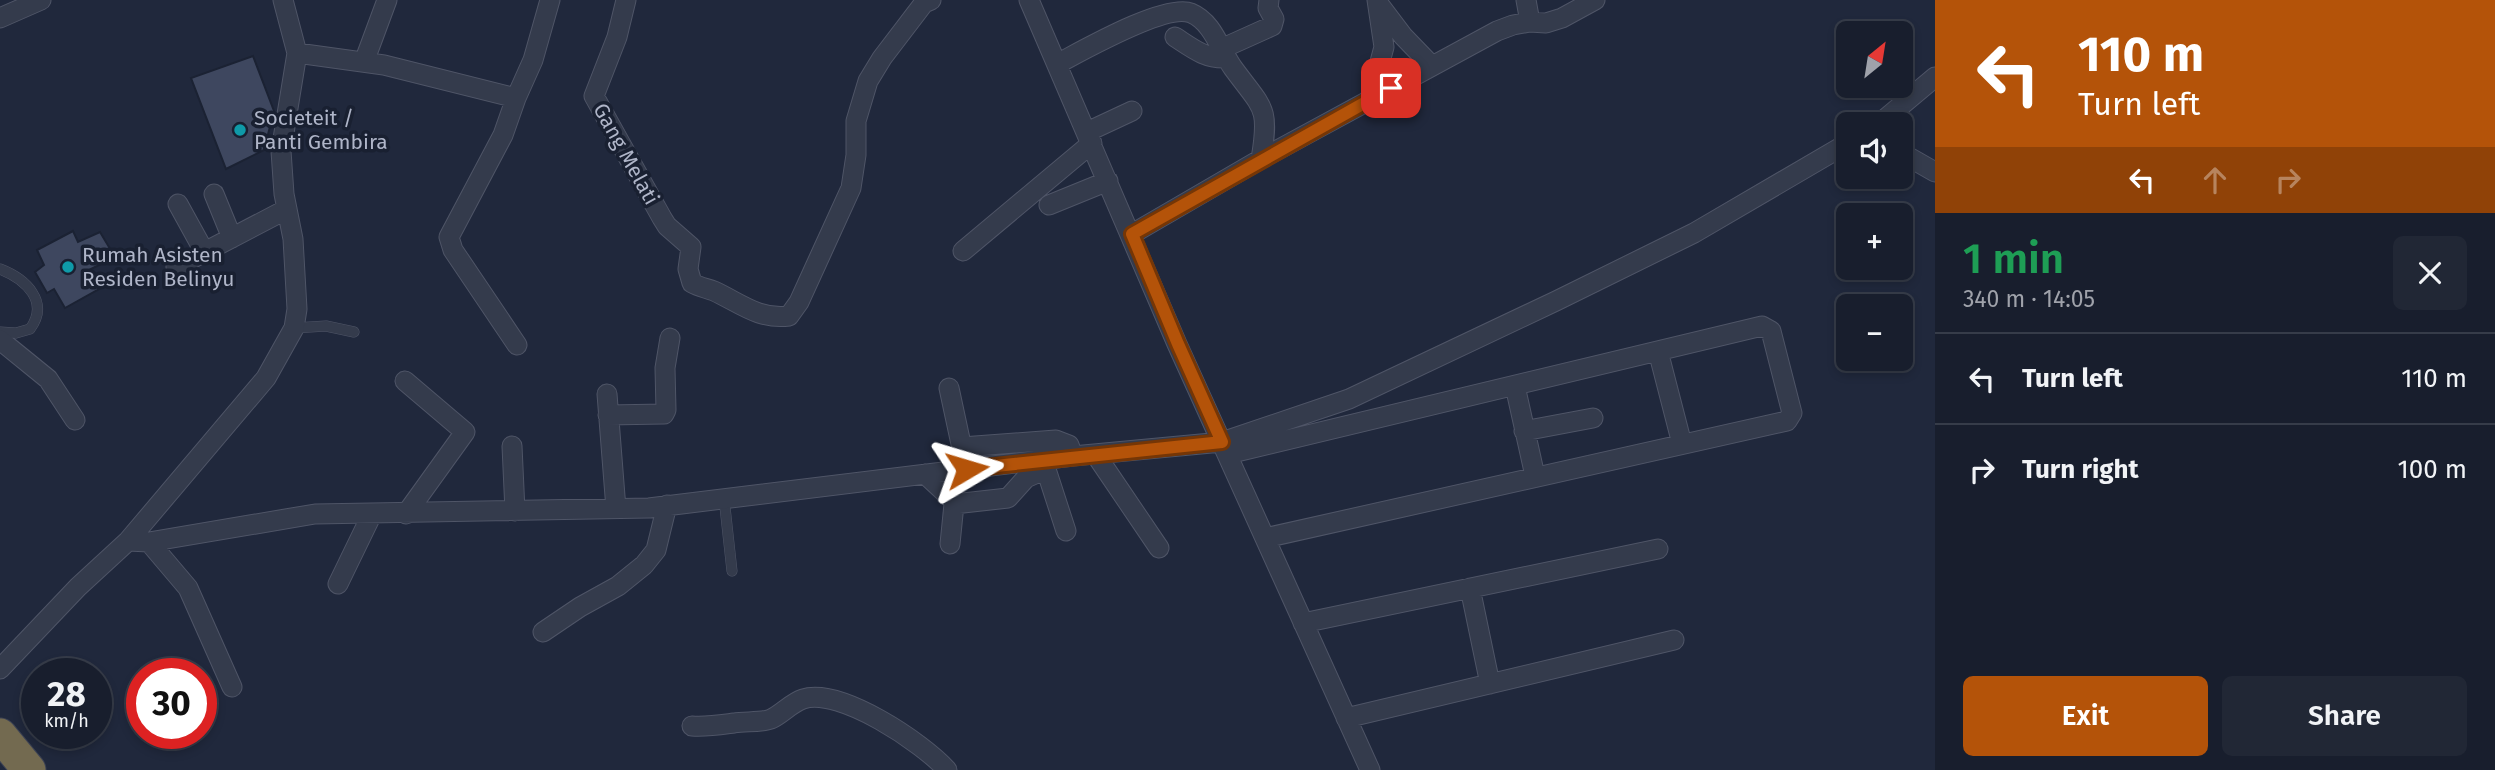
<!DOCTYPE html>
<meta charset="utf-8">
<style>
body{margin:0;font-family:"Fira Sans",sans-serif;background:#212735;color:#f1f3f6;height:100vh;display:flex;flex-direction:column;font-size:26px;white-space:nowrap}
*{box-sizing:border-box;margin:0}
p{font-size:23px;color:#9fa2aa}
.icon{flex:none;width:38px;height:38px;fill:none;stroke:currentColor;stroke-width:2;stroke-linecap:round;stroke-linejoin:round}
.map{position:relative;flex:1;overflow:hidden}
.panel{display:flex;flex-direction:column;background:#181e2d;width:560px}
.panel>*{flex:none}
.hud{background:#b45309;color:#fff;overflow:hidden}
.needle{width:46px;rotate:30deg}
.controls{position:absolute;left:1836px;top:21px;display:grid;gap:14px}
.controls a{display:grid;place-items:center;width:77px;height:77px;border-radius:10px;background:#181e2d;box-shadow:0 4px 10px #0003,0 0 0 2px #363c49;font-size:35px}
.speed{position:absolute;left:21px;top:658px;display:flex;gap:14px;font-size:35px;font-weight:700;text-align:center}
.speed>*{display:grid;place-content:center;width:91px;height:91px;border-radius:50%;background:#181e2d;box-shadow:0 4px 10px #0003,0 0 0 2px #363c49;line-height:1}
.speed small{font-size:18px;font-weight:400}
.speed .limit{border:10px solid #d22;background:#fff;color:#111}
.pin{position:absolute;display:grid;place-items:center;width:60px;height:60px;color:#fff;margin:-30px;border-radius:14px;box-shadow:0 4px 10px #0006}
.me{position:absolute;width:77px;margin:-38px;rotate:83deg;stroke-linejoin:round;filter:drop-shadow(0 0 5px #0008)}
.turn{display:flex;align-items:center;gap:24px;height:147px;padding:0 28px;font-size:32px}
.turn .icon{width:91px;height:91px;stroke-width:2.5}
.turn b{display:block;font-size:49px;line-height:60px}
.lanes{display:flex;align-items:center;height:66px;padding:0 28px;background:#0003;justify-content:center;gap:35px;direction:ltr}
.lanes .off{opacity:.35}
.round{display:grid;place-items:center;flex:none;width:74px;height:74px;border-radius:10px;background:#212735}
.head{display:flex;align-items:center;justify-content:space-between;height:119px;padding:0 28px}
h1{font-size:42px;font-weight:600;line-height:52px;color:#1e9e55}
.button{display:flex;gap:14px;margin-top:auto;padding:14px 28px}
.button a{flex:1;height:80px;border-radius:10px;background:#b45309;color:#fff;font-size:28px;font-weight:600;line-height:80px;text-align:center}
.button a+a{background:#212735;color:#f1f3f6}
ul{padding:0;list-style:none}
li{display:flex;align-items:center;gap:21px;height:91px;padding:0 28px;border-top:2px solid #363c49}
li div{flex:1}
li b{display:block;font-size:26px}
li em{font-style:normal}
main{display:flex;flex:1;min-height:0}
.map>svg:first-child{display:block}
.building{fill:#3e475f;stroke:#1b2233;stroke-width:2}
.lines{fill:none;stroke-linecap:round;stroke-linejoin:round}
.lane-casing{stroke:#4f5567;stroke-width:11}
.street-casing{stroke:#4f5567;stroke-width:21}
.highway-casing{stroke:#3c4254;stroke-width:35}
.lane{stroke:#343b4c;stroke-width:10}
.street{stroke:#343b4c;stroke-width:19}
.highway{stroke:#736a50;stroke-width:33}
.route-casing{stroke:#753606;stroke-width:18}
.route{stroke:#b45309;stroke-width:12}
.culture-dot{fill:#0f9aa8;stroke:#192031;stroke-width:2.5}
.labels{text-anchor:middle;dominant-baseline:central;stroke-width:7;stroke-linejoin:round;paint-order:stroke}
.poi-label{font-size:21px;fill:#afb5c8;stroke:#192031;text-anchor:start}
.street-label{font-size:21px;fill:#afb5c8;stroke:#192031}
</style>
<main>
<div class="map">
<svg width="1935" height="770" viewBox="0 0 1935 770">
<rect width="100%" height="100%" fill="#20283c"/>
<path class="building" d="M253 56 274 111 264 150 226 169 191 78Z
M73 231 78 242 100 232 115 257 89 270 99 289 65 308 54 289 47 293 35 272 44 265 37 250Z"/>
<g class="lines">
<defs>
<path id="lane" d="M0 269C26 279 50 302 30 329L16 333 0 332
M294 328 326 326 354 332
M724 498 732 571"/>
<path id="street" d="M626 0 617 37 594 96 662 218 667 226 691 247 688 269 692 283C699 287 706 288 714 291 740 303 759 320 789 316L799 302 851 188 856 155V121L868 81 882 58 924 3 931 0
M1029 0 1177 344 1370 770
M1526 0 1530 22
M1378 3 1403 36 1432 66
M0 18 41 0
M1175 37C1192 48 1205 59 1226 58
M1221 49 1272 26 1274 19 1268 8 1269 0
M297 53 384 65 516 98
M364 62 387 0
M1057 64C1082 51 1165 3 1191 13 1213 22 1220 50 1233 68 1263 109 1270 106 1261 159
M1370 99 1384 47 1377 0
M1879 124 1935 77
M1087 132 1132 111
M1900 152 1935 172
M214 194 232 238
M178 204 205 253
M1049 205 1108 181
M1132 234 1261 159 1497 31 1513 25 1530 22 1546 23 1562 18 1595 0
M963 251 1092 143
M176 267 287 209
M0 340 48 379 75 420
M517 345 453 250 449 237 503 135 516 98 533 60 550 0
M1658 351 1682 444
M405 381 465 432 406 514
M1515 386 1535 476
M949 388 964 458
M607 394 616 509
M608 415 664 414 666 410 665 368 670 338
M1524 431 1593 418
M512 446 515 511
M962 447 1056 440 1069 445 1073 456
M1228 454 1762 326 1771 331 1792 413 1787 421 1265 538
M1096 455 1159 548
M1043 460 1066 531
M925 474 952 499 954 504 950 544
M954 504 1008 498 1026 478 1046 469
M128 541 149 542 315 514 649 508 1073 456 1222 442 1349 399 1556 301 1694 233 1848 143
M149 542 188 588 232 687
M338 584 372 514
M1470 588 1490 684
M1303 623 1658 549
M543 632 580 607 618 586 644 565 656 550 667 505
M0 669 78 587 128 541 266 378 294 328 297 309 293 239 284 194 281 151 297 53 283 0
M1346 718 1674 640
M692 726C707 727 719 725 734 723 745 721 761 723 771 719 782 714 791 703 803 699 840 687 923 743 947 770"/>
<path id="highway" d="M0 735 29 770"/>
</defs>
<use href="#lane" class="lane-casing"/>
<use href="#street" class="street-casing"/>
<use href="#highway" class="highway-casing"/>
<use href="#lane" class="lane"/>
<use href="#street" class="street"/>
<use href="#highway" class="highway"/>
</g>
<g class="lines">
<defs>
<path id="route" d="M967 469 1222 442 1178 344 1132 234 1391 88"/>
</defs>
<use href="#route" class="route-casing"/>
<use href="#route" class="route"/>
</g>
<g class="culture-dot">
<circle cx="240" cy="130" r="7"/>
<circle cx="68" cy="267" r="7"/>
</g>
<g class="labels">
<g class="poi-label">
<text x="254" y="118">Societeit /<tspan x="254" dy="24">Panti Gembira</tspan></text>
<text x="82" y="255">Rumah Asisten<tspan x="82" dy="24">Residen Belinyu</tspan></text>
</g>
<g class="street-label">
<text transform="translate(626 154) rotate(61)">Gang Melati</text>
</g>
</g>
</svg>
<div class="controls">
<a><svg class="needle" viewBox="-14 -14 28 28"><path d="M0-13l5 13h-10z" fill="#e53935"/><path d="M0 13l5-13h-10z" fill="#9fa2aa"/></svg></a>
<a><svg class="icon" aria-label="sound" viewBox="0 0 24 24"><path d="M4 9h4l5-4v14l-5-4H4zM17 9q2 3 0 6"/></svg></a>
<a>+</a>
<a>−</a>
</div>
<div class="speed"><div>28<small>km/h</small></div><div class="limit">30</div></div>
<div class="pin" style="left:1391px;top:88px;background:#d93025"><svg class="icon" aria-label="arrive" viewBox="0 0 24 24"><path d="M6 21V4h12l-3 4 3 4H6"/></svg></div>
<svg class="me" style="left:967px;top:469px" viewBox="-20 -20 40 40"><path d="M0-17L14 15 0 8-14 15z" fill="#b45309" stroke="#fff" stroke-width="4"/></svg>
</div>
<section class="panel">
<div class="hud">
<div class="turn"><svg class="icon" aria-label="left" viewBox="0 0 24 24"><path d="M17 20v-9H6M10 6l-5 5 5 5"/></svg><div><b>110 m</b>Turn left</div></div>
<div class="lanes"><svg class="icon" aria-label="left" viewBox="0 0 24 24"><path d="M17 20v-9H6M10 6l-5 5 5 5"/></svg><svg class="icon off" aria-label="ahead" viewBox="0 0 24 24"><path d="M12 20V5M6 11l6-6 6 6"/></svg><svg class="icon off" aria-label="right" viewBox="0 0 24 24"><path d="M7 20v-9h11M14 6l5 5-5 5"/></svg></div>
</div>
<div class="head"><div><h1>1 min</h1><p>340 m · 14:05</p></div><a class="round"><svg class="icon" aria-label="close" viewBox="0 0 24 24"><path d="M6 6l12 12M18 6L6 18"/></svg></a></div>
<ul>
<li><svg class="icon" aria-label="left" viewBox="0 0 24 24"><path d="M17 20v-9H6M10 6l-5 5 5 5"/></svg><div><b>Turn left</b></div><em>110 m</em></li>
<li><svg class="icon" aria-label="right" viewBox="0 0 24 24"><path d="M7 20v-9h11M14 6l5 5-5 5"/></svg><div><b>Turn right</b></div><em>100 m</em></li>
</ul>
<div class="button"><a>Exit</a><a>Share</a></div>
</section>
</main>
